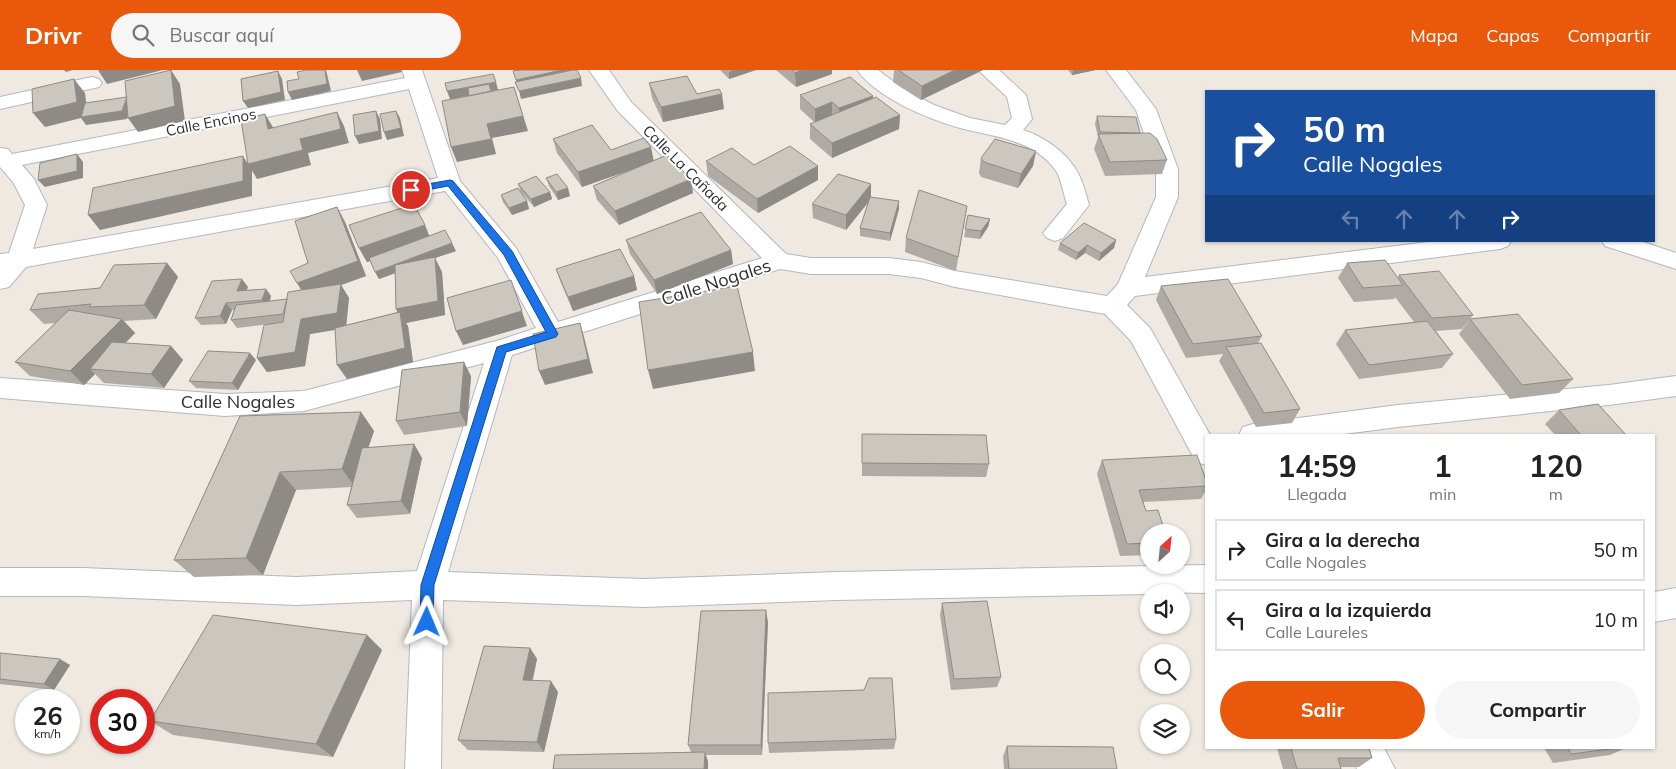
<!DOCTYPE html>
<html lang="es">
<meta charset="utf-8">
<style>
body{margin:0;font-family:Mulish,sans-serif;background:#f6f6f6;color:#222;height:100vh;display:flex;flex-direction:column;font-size:19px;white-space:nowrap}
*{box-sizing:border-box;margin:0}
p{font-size:16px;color:#767676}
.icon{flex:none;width:28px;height:28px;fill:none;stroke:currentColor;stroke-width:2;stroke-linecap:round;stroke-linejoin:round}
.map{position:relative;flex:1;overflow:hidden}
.drawer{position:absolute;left:1205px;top:364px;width:450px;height:315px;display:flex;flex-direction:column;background:#fff;border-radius:0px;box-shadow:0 1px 4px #0004}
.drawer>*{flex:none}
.guide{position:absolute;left:1205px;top:20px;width:450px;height:152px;border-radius:0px;box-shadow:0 1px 4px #0004;background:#1a4fa0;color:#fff;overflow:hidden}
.needle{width:32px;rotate:27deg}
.controls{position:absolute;left:1140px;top:454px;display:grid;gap:10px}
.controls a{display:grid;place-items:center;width:50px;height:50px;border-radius:50%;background:#fff;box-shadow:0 1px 4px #0004;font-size:25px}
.speed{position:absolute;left:15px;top:619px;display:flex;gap:10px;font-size:25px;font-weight:700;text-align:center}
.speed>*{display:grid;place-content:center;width:65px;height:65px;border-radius:50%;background:#fff;box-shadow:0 1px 4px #0004;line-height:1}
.speed small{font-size:12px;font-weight:400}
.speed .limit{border:8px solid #d22;background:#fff;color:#111}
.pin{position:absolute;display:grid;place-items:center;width:42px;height:42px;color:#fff;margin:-21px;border:2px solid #fff;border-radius:50%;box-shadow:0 1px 5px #0007}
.me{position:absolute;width:55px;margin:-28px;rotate:1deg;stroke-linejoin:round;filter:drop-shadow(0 0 4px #0008)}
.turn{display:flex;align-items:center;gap:18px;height:105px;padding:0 15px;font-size:22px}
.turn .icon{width:65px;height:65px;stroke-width:2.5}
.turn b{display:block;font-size:35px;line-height:42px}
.lanes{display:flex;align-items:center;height:48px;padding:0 15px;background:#0003;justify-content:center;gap:25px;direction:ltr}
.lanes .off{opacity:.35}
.eta{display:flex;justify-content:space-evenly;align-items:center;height:85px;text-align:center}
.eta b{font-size:30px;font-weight:700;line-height:35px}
.cta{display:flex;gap:10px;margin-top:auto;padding:10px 15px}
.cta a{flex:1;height:58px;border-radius:30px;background:#ea580c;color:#fff;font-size:20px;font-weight:700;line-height:58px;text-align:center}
.cta a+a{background:#f6f6f6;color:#222}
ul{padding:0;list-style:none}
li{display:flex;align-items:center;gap:15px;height:62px;margin:0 10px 8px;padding:0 5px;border:2px solid #e0e0e0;border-radius:0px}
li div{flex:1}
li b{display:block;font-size:19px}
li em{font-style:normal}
header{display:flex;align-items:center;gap:30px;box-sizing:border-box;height:70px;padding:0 25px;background:#ea580c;color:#fff}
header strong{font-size:24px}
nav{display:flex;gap:28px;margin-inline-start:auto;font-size:18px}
.search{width:350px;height:45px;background:#f6f6f6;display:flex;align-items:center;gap:12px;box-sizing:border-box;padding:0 18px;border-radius:28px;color:#767676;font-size:19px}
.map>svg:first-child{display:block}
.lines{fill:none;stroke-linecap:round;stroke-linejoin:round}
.minor-casing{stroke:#b4b7c1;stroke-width:2}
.minor{fill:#fff;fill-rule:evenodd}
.wall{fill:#afaba4}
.shaded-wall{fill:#8e8b86}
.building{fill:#cbc7bf;stroke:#8e8b86}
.route{fill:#1a73e8;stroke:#114b97}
.labels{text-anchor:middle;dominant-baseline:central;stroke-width:4;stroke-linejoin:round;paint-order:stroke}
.far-street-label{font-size:15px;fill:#2e2e2e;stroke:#fff}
.street-label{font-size:18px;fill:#2e2e2e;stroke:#fff}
</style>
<header>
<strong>Drivr</strong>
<div class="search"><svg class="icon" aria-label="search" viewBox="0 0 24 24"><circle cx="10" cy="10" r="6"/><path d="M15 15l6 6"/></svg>Buscar aquí</div>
<nav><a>Mapa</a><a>Capas</a><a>Compartir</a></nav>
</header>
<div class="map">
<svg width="1676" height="699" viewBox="0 0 1676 699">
<rect width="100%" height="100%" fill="#efe9e1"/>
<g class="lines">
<defs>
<path id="minor" d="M402 0H422L460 111 516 178 558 252 762 188 617 40 589 0H609L631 32 786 184 811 188H889L921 192 955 201 1107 226 1118 214 1156 127V99L1136 40 1106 0H1126L1156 39 1178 99V127L1145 207 1436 171H1511L1508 176 1500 179 1135 226 1127 235 1150 258 1210 365H1206V395L1196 392 1131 271 1105 244 955 217 921 208 889 204H811L780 199 512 285 448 502 644 509 837 502 1206 495V523L1149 522V524L837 530 644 537 443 530 441 699H405L412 530 297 535 83 526H0V498H83L297 507 417 501 484 293 304 341 225 346 0 328V308L225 324 304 321 500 270 536 258 498 188 445 121 26 197 9 217 0 219V184L9 183 25 135 13 112 0 97V78L8 79 12 84 405 8ZM409 19 438 108 33 179 47 135 34 109 22 95Z
M857 0H878L902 18 934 35 970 48 1005 55 1012 48 1007 27 978 0H999L1026 25 1032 49 1023 60C1045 67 1069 84 1079 105 1084 115 1086 125 1089 135L1063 168 1055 171 1047 168 1043 163 1067 134C1063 124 1062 110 1056 101 1034 69 994 67 960 58 928 49 877 28 857 0Z
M92 7 99 9 102 13 99 17 0 39V27Z
M1602 171H1640L1676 183V199L1605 176Z
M1676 306V326L1609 335 1398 357 1336 365H1239L1243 357 1253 354 1398 335 1609 315Z
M1676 518V548L1654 552V522Z
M1347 678H1384L1395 699H1357Z"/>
</defs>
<use href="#minor" class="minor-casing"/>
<use href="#minor" class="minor"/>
</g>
<path class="wall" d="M720 0H756L729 9Z
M776 0H832V4L796 17Z
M894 0H983L921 30 893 12Z
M1068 0H1096L1072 5Z
M649 13 724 39 663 52 652 28Z
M800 25 873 26V28L900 45 899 59 832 88 810 69V54L814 52 800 39Z
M1097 46 1140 63 1167 90 1162 104 1105 106 1094 79 1098 67 1095 54Z
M553 69 611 80 654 91 693 123 619 155 597 130 593 116 638 97 582 117 557 83Z
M1036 81 1033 96 1018 118 981 107 979 103 981 88Z
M706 91 754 95 818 96V110L758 143 708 106Z
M546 108 570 126 558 130 549 116Z
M518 114 550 122 552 129 534 137 521 122Z
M871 114V127L899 139 890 171 860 166V158L869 131 846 160 813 148 812 134Z
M501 125 527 131 529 139 512 145 503 132Z
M967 136 956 201 905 182 906 168Z
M337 137 345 152 366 206 341 215 349 228 346 255 398 242 396 239 395 203 379 209 370 191 367 192 359 178 430 166 456 181 435 188 442 202 445 245 406 253 408 256 413 292 347 309 335 260 310 264 305 296 267 302 257 288 269 254 237 258 231 250 234 240H232L226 254 201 255 195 248 248 217 246 220 266 219 271 226 270 231 287 229 301 220 308 193Z
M968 145 990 149 988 157 980 169 964 167Z
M626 170 731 180 733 194 657 224 630 184Z
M1116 170 1114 178 1099 191 1085 183 1076 190 1058 180 1060 173Z
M167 193 178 207 156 249 124 251 135 263 125 273 171 276 183 290 164 318 104 313 95 304 84 315 30 306 15 292 55 253 44 254 30 240 100 218Z
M1347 193 1398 207 1399 205 1473 245 1462 259 1436 261 1453 284 1442 298 1359 309 1336 274 1345 260 1414 252 1395 227 1394 229 1354 232 1338 208Z
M556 199 634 206 637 220 573 241 561 213Z
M1161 216 1262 266 1258 273 1300 339 1292 353 1256 357 1219 291 1223 284 1186 288 1156 230Z
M1470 249 1573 309 1559 323 1510 329 1459 264Z
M256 290 238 320 196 318 189 311Z
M471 306 467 356 404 365 396 351Z
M1559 340 1626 365H1555L1545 354Z
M361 342 374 361 368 378 414 374 422 388 410 444 357 448 347 435 351 417 296 420 263 505 194 507 174 490 240 346Z
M862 364 989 394 986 407 862 406Z
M1102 390 1206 410V420L1201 429 1143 432 1149 462V485L1120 486 1097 404Z
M942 533 1001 607 997 617 951 620 940 545Z
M768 552 762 685H706L708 692V699H553L691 682 688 675Z
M367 565 382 580 333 687 173 665 150 651Z
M530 578 537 589 533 610 558 622 544 682 468 680 458 670Z
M0 583 70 595 54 620 0 614Z
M896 669 894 679 769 683 768 673Z
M1007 676 1117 699H1004L1003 686Z
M1277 678H1369L1372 688 1359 697H1341V699H1283Z
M1544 678H1626L1610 685 1553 693Z"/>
<path class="shaded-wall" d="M64 0H73L66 2Z
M98 0H163L107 14Z
M171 0 180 14 185 51 138 62 128 48Z
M325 0H326L327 4 331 21 292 30 288 22Z
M357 0H401L402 2 362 11Z
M562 0H573L518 18 516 10Z
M733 0H756L729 9V2Z
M802 0H832V4L796 17 795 3Z
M955 0H983L921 30 922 16Z
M1073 0H1096L1072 5Z
M278 1 282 9 285 30 248 38 243 31Z
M581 8 582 16 521 29 519 21Z
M74 9 85 23 88 46 127 27 132 34 127 49 86 55 81 48 45 57 33 43Z
M496 12 498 20 491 21 494 32 450 29 447 21Z
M514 17 528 61 492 68 496 84 457 92 451 77 487 54Z
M722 24 724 39 663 52 661 37Z
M873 26 872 40 839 53V38Z
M832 32V47L815 53V39Z
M376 41 380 49 382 69 359 74 355 66Z
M396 41 400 48 404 66 387 70 384 62Z
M337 42 344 56 349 73 308 83 311 95 257 109 248 94 300 69Z
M265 44 274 59H268Z
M900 45 899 59 832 88V73Z
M651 77 654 92 582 117 578 102Z
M1036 81 1033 96 1018 118 1021 104Z
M77 84 83 92V108L45 117 38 110Z
M243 86 252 100V126L100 160 88 145Z
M818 96V110L758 143 757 129Z
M691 109 693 123 619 155 615 141Z
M871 114V129L846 160V145Z
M568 118 570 126 558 130 556 122Z
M550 122 552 129 534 137 531 129Z
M527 131 529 139 512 145 509 138Z
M899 131V139L890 171V163Z
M337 137 345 152 366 206 341 215 349 228 346 258 310 264 305 296 267 302 257 288 301 249 306 228 297 213Z
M990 149 988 157 980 169 981 161Z
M425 155 431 170 367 192 359 178Z
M1116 170 1114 178 1099 191 1101 183Z
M452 173 456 181 435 188 442 202 445 245 406 253 408 256 413 292 347 309 337 295 401 249 396 239 435 189 379 209 375 202Z
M1087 175 1085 183 1076 190 1078 183Z
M731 180 733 194 657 224 654 210Z
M167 193 178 207 156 249 144 235Z
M634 206 637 220 573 241 568 227Z
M242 209 248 217 243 228 237 221Z
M511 210 527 256 463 275 456 261Z
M266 219 271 226 267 238 262 230Z
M226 233 232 240 226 254 220 246Z
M122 249 135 263 99 300 90 299 95 304 84 315 70 301Z
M580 253 584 267 593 303 545 315 539 301Z
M171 276 183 290 164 318 151 304Z
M753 282 755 301 653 319 648 300Z
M250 283 256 290 238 320 232 313Z
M464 292 471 306 467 356 460 342Z
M361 342 374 361 355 417 342 399Z
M414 374 422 388 410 444 401 431Z
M280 402 296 420 263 505 246 488Z
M766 540 768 552 762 685 761 675Z
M367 565 382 580 333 687 316 674Z
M530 578 537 589 530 620 523 610Z
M60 589 70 595 54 620 44 614Z
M551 611 558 622 544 682 537 672Z
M705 682 708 692V699H704Z"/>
<path class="building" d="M171 0 175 36 128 48 125 11Z
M306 0H325L327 14 288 22 287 11 299 9 297 2Z
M520 0H562L516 10 513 1Z
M573 0H577L581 8 519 21 515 12Z
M792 0H802L795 3Z
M898 0H955L922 16Z
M278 1 281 22 243 31 241 9Z
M493 4 496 12 447 21 445 13Z
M687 6 697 24 719 19 722 24 661 37 649 13Z
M850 7 873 26 839 38 832 32 815 39 800 25Z
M74 9 77 32 33 43 32 19Z
M489 14 491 21 469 26 468 18Z
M514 17 523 46 487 54 491 69 451 77 442 31Z
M127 27 122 41 81 47 85 33Z
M876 27 900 45 832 73 810 54Z
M376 41 379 61 355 66 353 45Z
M396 41 401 58 384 62 380 44Z
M337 42 341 59 300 69 303 80 248 94 241 50 265 44 268 59Z
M1097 46 1136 47 1140 63 1100 62Z
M592 55 611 80 644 68 651 77 578 102 553 69Z
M1150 63 1157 69 1167 90 1110 92 1098 64Z
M995 69 1036 81 1021 104 984 92 981 88Z
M790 76 818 96 757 129 706 91 732 78 754 95Z
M77 84V101L38 110 40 93Z
M667 85 691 109 615 141 593 116Z
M243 86V111L88 145 93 118Z
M557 104 568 118 556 122 546 108Z
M838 104 871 114 846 145 812 134Z
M536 106 550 122 531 129 518 114Z
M518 118 527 131 509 138 501 125Z
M919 120 967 136 958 187 906 168Z
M870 127 899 131 890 163 860 158Z
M414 134 425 155 359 178 349 155Z
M337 137 358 191 297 213 290 201 308 193 295 151Z
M701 142 731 180 654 210 626 170Z
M968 145 990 149 981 161 965 159Z
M1084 153 1116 170 1101 183 1087 175 1078 183 1060 173Z
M445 160 452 173 375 202 369 188Z
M620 179 634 206 568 227 556 199Z
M435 187 438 231 396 239 395 195Z
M1385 190 1403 215 1363 218 1347 193Z
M167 193 144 235 89 237 91 234 30 240 38 224 100 218 114 195Z
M1439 201 1473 245 1432 248 1399 205Z
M242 209 237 221 266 219 262 230 226 233 220 246 195 248 212 211Z
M1228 209 1262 266 1193 274 1161 216Z
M511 210 522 241 456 261 447 228Z
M341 214 337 243 301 249 295 282 257 288 264 255 283 252 288 222Z
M737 216 753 282 648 300 639 232Z
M287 229 283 244 231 250 236 235Z
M69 240 122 249 70 301 15 292Z
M400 242 405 278 337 295 335 258Z
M1518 244 1573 309 1522 315 1470 249Z
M1427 251 1453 284 1369 295 1345 260Z
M580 253 588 289 539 301 533 264Z
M112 272 171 276 151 304 90 299Z
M1261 273 1300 339 1264 343 1226 277Z
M208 281 250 283 232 313 189 311Z
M464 292 460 342 396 351 402 300Z
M1598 334 1626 365H1581L1559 340Z
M361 342 342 399 280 402 246 488 174 490 240 346Z
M862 364 986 365 989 394 862 393Z
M414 374 401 431 347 435 362 378Z
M1197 385 1206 410V416L1139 420 1146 441 1158 440 1165 462H1149V473L1127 474 1102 390Z
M987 531 1001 607 954 609 942 533Z
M766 540 761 675H688L701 541Z
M213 545 367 565 316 674 150 651Z
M484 576 530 578 523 610 551 611 537 672 458 670Z
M0 583 60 589 44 614 0 609Z
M869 608H892L896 669 768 673V623L864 620Z
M1007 676 1113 677 1117 699H1009Z
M1291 678H1369L1372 688H1338L1341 699H1297Z
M1568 678H1617L1571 684Z
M705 682 704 699H553L555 685Z"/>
<path class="route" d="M450 110 453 111 512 181 558 264 556 267 506 282 434 515 433 552 431 556 427 558 422 556 420 552 421 515 496 280 497 277 546 262 504 185 448 116 411 123 406 120 411 117Z"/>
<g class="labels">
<g class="far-street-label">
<text transform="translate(211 52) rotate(-11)">Calle Encinos</text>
<text transform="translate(686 98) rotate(45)">Calle La Cañada</text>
</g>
<g class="street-label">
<text transform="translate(716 212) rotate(-18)">Calle Nogales</text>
<text x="238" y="331">Calle Nogales</text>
</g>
</g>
</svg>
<div class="controls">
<a><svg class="needle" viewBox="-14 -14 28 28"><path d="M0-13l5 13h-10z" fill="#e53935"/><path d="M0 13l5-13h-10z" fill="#767676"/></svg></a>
<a><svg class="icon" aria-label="sound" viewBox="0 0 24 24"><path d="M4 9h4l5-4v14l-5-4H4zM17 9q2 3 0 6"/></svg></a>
<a><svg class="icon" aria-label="search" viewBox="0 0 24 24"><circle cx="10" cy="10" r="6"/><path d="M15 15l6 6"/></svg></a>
<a><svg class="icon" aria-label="layers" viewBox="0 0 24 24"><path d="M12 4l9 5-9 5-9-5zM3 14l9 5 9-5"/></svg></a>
</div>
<div class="speed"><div>26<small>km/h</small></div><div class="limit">30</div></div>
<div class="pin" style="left:411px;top:120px;background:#d93025"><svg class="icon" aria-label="arrive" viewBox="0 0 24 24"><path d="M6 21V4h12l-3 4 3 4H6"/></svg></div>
<svg class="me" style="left:427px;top:552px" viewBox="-20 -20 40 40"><path d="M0-17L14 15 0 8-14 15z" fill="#1a73e8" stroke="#fff" stroke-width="4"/></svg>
<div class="guide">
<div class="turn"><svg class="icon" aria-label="right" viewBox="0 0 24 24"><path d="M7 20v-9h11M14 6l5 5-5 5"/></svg><div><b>50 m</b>Calle Nogales</div></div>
<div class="lanes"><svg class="icon off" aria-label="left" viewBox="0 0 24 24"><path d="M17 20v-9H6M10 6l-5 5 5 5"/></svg><svg class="icon off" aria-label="ahead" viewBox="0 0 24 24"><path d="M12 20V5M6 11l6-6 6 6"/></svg><svg class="icon off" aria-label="ahead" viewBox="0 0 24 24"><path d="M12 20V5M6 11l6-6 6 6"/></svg><svg class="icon" aria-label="right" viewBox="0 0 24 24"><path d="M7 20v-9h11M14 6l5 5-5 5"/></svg></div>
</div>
<section class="drawer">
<div class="eta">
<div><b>14:59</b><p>Llegada</p></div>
<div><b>1</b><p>min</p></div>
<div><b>120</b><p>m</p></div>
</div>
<ul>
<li><svg class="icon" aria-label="right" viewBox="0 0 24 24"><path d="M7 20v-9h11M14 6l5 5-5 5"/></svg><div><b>Gira a la derecha</b><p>Calle Nogales</p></div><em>50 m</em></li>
<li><svg class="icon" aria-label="left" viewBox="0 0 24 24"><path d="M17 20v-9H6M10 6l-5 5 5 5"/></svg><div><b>Gira a la izquierda</b><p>Calle Laureles</p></div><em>10 m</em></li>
</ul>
<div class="cta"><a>Salir</a><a>Compartir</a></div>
</section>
</div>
